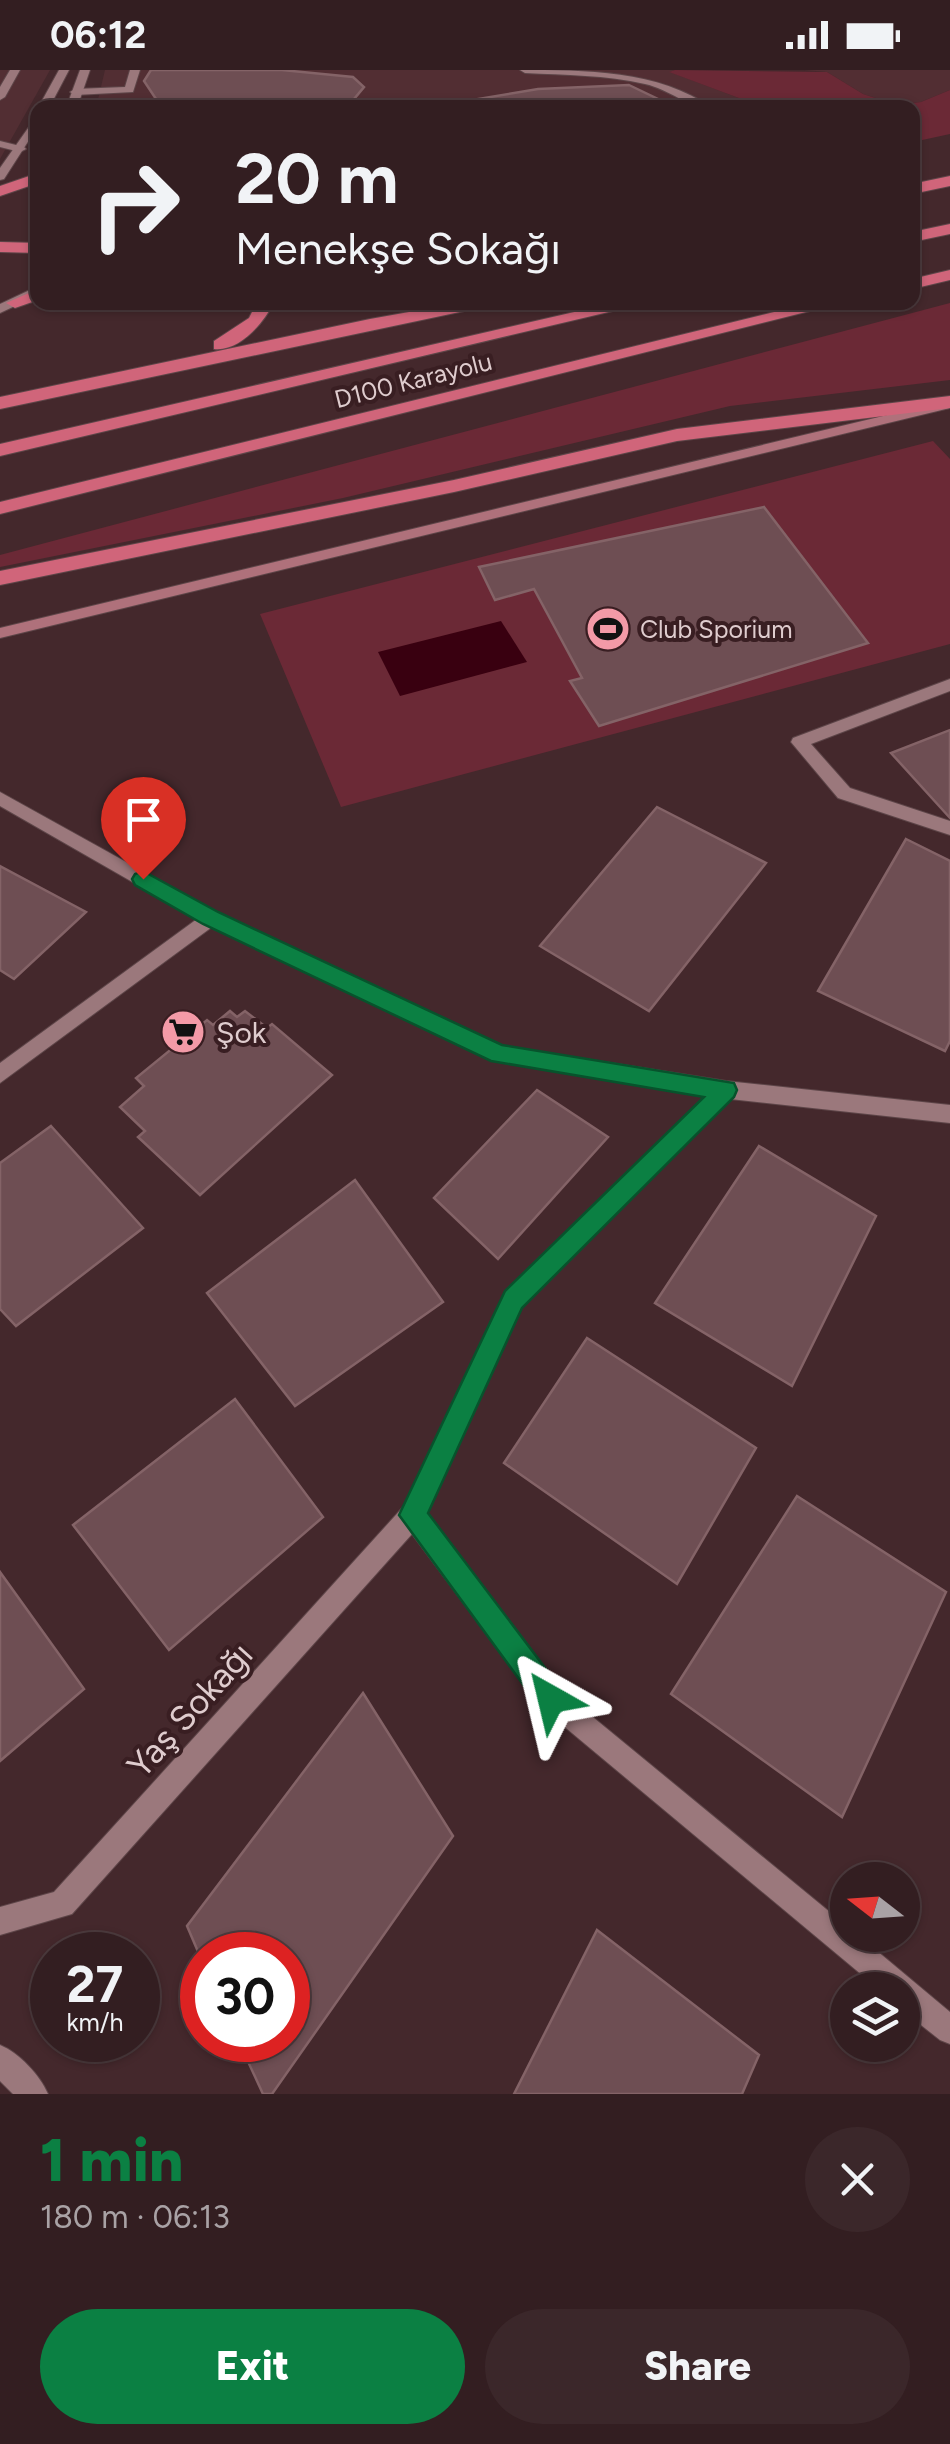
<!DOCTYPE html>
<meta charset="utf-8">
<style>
body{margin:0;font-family:Figtree,sans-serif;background:#3b272a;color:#f1f3f6;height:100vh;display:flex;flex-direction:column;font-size:38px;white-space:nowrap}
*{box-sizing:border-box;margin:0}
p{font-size:32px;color:#a9a2a5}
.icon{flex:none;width:55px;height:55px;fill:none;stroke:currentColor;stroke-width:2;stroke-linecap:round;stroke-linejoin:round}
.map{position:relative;height:2024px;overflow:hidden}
.panel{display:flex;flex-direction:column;background:#331e21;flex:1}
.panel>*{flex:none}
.top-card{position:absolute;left:30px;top:30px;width:890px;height:210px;border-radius:20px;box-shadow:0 2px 8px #0004,0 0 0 2px #4e3c3f;background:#331e21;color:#f1f3f6;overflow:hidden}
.needle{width:65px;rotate:287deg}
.controls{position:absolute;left:830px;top:1792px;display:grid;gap:20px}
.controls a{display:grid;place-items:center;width:90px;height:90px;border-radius:50%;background:#331e21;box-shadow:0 2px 8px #0004,0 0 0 2px #4e3c3f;font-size:50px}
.speed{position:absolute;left:30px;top:1862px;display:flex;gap:20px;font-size:50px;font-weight:700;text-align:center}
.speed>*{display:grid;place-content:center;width:130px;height:130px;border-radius:50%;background:#331e21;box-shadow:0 2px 8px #0004,0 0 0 2px #4e3c3f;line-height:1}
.speed small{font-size:25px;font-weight:400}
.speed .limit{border:15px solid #d22;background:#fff;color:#111}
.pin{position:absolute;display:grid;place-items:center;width:85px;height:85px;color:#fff;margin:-102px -42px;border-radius:50% 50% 50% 0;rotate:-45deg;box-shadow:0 0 10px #0007}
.pin .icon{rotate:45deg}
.me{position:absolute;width:110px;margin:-55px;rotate:323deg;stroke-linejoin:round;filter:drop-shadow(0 0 8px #0008)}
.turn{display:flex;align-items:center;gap:35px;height:210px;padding:0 40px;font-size:45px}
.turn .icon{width:130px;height:130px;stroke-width:2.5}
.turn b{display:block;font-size:70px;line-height:85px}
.round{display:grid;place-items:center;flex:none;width:105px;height:105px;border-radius:52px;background:#3b272a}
.overview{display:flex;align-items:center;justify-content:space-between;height:170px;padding:0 40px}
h1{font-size:60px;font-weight:800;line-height:75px;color:#0b8043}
.button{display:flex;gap:20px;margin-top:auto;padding:20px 40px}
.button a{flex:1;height:115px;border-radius:60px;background:#0b8043;color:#fff;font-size:40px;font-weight:800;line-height:115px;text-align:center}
.button a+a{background:#3b272a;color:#f1f3f6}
.status{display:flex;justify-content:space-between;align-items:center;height:70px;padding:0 50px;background:#331e21;direction:ltr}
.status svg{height:28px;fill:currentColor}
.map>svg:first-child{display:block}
.built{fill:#522e33}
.green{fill:#6b2936}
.water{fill:#390010}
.building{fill:#6e4e53;stroke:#846367;stroke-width:2.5}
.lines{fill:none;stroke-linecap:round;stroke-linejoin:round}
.service-casing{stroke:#5d4548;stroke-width:2}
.minor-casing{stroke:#5d4548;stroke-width:2}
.tertiary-casing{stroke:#5d4548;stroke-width:2}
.secondary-casing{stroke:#5d4548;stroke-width:2}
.trunk-casing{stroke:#5d4548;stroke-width:2}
.service{fill:#9b787c;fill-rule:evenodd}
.minor{fill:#9b787c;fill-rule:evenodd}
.tertiary{fill:#9b787c;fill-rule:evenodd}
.secondary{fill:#af717b;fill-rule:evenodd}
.trunk{fill:#d0657a;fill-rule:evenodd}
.route{fill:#0b8043;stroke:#07532c;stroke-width:2.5}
.labels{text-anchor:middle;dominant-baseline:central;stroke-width:8;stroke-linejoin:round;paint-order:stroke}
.far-street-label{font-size:25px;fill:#dfccce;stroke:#391e22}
.far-poi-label{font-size:25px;fill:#dfccce;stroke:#391e22;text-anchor:start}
.poi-label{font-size:30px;fill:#dfccce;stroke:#391e22;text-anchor:start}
.near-street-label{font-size:35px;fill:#dfccce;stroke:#391e22}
</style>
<div class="status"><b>06:12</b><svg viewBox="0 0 49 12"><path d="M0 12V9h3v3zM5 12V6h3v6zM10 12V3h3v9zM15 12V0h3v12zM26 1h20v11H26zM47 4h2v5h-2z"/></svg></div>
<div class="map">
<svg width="950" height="2024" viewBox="0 0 950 2024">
<rect width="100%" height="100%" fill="#44282c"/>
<path class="built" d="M0 0H50L0 89Z
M105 0H675L670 2 763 37 96 38Z
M804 0H950V20L921 32 897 35 863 24 827 2Z"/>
<path class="green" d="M675 0 827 2 863 24 897 35 921 32 950 20V64L913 72 912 38 763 37 669 2Z
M950 233V310L730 336 343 428 0 497V485Z
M933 371 950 389V574L341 737 260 544Z"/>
<path class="water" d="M501 551 527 592 400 626 378 582Z"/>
<path class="building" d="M151 0H282L353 7 364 17 354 29 314 38H162L144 11Z
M629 15 662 31 656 38H424L538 19Z
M764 437 868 573 599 656 570 611 582 608 534 519 495 530 479 497Z
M950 660V748L891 683Z
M657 737 766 793 649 941 540 876Z
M906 769 950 791V971L945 981 818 921Z
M906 769 950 791V971L945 981 818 921Z
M0 796 86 842 14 909 0 900Z
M230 941 237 947 245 941 267 958 272 954 332 1005 200 1125 138 1067 145 1061 120 1037 144 1016 136 1008 207 950 213 955Z
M230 941 237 947 245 941 267 958 272 954 332 1005 200 1125 138 1067 145 1061 120 1037 144 1016 136 1008 207 950 213 955Z
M537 1020 608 1067 498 1189 434 1128Z
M51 1056 143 1158 16 1256 0 1239V1093Z
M759 1076 876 1146 792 1316 655 1233Z
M355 1110 443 1232 295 1336 207 1223Z
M587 1268 756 1378 677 1514 504 1393Z
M235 1329 323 1447 169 1580 73 1455Z
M797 1426 946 1522 842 1747 671 1624Z
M0 1502 84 1619 0 1691Z
M363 1623 453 1766 272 2024H263L238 1970H288V1885H202V1891L187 1856Z
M597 1860 759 1985 742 2024H514Z"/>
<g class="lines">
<defs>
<path id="service" d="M10 0H20L5 27 0 30V17Z
M130 0H140L133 22 75 25 70 22 75 19 125 17Z
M0 71 24 77 26 79 20 82 0 77Z
M950 609V621L811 674 850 718 950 751V765L838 728 791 672 793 668Z"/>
<path id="minor" d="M520 0C584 0 659 0 712 38 689 38 668 19 645 14 606 5 565 5 525 3Z
M0 722 218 843 502 976 726 1011 950 1035V1053L730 1029 522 1236 426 1443 560 1620 848 1857V1865H858L950 1942V1974L940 1970 902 1940V1920H880L542 1638 412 1464 72 1844 0 1865V1837L54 1822 404 1436 506 1222 707 1026 499 992 212 857 0 1013V993L197 849 0 736Z
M0 1975C19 1983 40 2005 48 2024H13L0 2011Z"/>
<path id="tertiary" d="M59 0H69L49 38H38Z
M80 0H90L77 38H66Z
M38 44V56L4 109 0 110V98Z
M32 219 38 222 36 226 0 243V234Z"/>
<path id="secondary" d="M950 330V338L0 568V558Z"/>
<path id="trunk" d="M38 103V113L0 126V116Z
M950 106V116L912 124V114Z
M950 154V164L912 172V162Z
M0 172 38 173V183L0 182Z
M950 200V210L912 219V209Z
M38 219V230L15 238 6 233Z
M257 232H274C264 253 239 282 214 279V271L249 248Z
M465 232H507L0 339V327L370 249Z
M618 232H651L0 386V374Z
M815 232H846L0 444V432Z
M950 326V338L677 371 454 422 0 515V501L454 410 677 359Z"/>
</defs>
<use href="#service" class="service-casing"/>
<use href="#minor" class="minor-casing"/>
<use href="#tertiary" class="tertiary-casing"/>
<use href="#secondary" class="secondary-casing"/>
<use href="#trunk" class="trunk-casing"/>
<use href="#service" class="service"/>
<use href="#minor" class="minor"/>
<use href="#tertiary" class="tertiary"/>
<use href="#secondary" class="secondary"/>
<use href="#trunk" class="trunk"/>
</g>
<path class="route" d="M143 801 218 842 502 975 734 1013 737 1020 734 1027 522 1238 428 1443 561 1619 566 1629 561 1639 551 1644 541 1639 399 1445 505 1221 704 1027 491 991 203 854 135 815 132 809 135 804Z"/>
<defs>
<symbol id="stadium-disc" viewBox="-11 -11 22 22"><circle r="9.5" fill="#f39aa7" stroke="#391e22"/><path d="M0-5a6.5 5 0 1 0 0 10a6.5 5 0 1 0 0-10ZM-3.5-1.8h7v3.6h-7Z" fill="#111"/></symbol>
<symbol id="supermarket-disc" viewBox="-11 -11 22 22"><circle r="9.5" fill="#f39aa7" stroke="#391e22"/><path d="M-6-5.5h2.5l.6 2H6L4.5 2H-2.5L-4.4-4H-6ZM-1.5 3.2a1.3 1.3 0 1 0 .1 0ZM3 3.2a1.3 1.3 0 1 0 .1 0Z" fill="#111"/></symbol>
</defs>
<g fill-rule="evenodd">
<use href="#stadium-disc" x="583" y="534" width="50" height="50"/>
<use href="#supermarket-disc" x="158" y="937" width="50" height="50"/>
</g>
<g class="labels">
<g class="far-street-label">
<text transform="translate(413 310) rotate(-14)">D100 Karayolu</text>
</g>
<g class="far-poi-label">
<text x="640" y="559">Club Sporium</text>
</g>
<g class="poi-label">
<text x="216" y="962">Şok</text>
</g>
<g class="near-street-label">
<text transform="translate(190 1640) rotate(-48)">Yaş Sokağı</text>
</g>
</g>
</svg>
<div class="controls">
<a><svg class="needle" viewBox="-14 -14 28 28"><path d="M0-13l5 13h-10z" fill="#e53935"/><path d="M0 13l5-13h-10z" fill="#a9a2a5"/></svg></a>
<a><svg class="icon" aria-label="layers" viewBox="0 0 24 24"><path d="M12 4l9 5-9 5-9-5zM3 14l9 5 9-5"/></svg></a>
</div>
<div class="speed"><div>27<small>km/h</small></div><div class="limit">30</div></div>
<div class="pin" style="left:143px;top:809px;background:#d93025"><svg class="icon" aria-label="arrive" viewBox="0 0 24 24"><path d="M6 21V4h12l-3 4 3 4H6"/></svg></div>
<svg class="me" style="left:551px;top:1629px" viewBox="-20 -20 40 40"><path d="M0-17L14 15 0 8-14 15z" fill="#0b8043" stroke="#fff" stroke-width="4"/></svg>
<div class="top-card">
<div class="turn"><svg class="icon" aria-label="right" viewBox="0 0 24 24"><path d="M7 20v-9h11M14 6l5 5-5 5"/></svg><div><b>20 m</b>Menekşe Sokağı</div></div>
</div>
</div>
<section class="panel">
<div class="overview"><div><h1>1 min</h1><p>180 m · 06:13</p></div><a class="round"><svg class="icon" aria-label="close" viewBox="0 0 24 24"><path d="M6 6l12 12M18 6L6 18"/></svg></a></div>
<div class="button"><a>Exit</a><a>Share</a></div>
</section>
